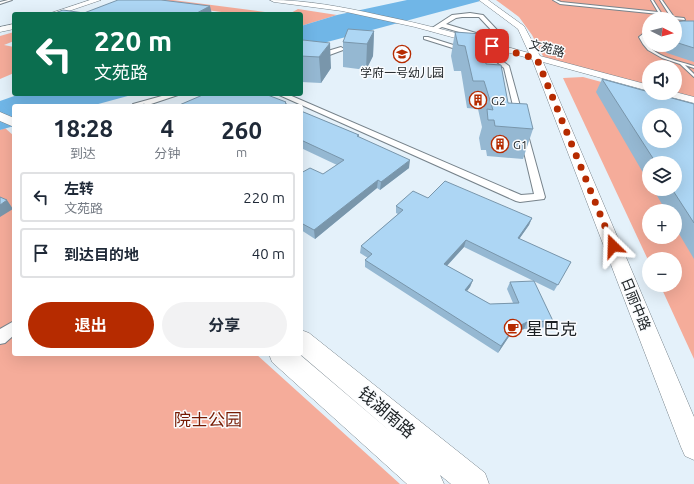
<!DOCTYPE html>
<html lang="zh">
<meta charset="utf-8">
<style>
body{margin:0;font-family:Ubuntu,"Noto Sans SC",sans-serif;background:#f2f2f3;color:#1f2937;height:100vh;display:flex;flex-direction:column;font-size:15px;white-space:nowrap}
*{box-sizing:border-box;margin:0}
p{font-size:13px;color:#747a83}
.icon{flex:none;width:22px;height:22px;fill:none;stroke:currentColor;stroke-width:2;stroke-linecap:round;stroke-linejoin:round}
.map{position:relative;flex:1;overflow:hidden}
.panel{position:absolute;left:12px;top:104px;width:291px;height:252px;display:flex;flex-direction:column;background:#fff;border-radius:4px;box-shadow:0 4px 16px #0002}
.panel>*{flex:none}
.top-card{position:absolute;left:12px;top:12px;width:291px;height:84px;border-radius:4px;box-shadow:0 4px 16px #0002;background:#0b6e4f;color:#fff;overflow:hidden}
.needle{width:26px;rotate:96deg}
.tools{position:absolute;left:642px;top:12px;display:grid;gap:8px}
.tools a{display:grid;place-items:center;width:40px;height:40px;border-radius:50%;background:#fff;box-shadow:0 4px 16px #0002;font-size:20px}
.pin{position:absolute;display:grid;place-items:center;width:34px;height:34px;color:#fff;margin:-17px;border-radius:8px;box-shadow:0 2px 6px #0006}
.me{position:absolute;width:44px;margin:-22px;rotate:338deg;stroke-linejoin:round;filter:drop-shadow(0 0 3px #0008)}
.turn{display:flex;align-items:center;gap:14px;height:84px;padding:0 16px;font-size:18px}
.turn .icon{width:52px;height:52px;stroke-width:2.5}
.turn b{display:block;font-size:28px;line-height:34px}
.eta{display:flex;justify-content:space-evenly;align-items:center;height:68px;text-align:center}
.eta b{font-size:24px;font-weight:700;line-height:28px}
.button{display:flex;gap:8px;margin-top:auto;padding:8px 16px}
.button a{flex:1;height:46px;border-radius:24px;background:#b62b00;color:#fff;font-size:16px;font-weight:700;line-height:46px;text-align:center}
.button a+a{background:#f2f2f3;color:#1f2937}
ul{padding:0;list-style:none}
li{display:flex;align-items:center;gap:12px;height:50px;margin:0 8px 6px;padding:0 8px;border:2px solid #e0e1e3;border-radius:4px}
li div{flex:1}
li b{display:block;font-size:15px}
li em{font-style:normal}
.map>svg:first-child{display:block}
.green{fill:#f5ac9a;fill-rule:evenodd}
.water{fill:#70b6e7}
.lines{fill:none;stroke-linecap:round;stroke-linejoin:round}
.lane-casing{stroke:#77838b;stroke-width:2}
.street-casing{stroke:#77838b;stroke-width:2}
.secondary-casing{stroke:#77838b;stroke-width:1}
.primary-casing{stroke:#77838b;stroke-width:1}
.lane{fill:#fff;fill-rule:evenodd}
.street{fill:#fff;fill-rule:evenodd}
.secondary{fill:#fff;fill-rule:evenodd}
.primary{fill:#fff;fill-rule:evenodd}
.wall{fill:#95b8d2}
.shaded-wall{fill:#7996ab}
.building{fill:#add6f4;stroke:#7996ab;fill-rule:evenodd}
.route{stroke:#b62b00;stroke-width:7;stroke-dasharray:0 12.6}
.labels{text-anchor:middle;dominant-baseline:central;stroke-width:3;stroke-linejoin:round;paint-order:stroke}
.far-street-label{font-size:12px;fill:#1b2023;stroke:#fafcfe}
.far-poi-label{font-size:12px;fill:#1b2023;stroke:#fafcfe;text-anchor:start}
.street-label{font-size:14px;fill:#1b2023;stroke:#fafcfe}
.near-poi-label{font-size:17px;fill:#1b2023;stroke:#fafcfe;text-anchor:start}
.near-street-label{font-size:17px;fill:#1b2023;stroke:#fafcfe}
.near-park-label{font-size:17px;fill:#761a02;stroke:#fafcfe}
</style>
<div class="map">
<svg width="694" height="484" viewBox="0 0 694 484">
<rect width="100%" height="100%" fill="#e4f1fa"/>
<path class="green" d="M160 0H173L265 12 262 14H236L163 4Z
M496 0H694V97L675 92V67H649V85L544 58 532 35 519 17ZM649 19H675V45H649Z
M298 9 337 15 301 26V14H289Z
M14 32V41L4 45 14 47V73L0 79V36Z
M583 77 694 107V359L660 285H675V259H649V262L563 78ZM649 115H675V141H649ZM649 163H675V189H649ZM649 211H675V237H649Z
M5 128 14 136V354H256L400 484H0V130Z"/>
<path class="water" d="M407 0H484L301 49V26L337 15Z
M20 94H135L91 106H14V126L0 130V101Z"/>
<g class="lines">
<defs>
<path id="lane" d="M8 0H12L0 4V2Z
M553 0H556L561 2 658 12 651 0H653L665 19H663L659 14 560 4Z
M660 0H662L674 17 684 18 685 20 672 19Z
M648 30H649V32L643 37C652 57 675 60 694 66V68L685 65 694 74V77L680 64 662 58 648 50 643 44 639 37Z"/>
<path id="street" d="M470 13 483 15 499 32 498 39 486 40 442 27 434 31 429 30 452 15ZM462 17H479L493 32V36H486L446 24 456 18Z
M424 37H428L501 60 509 66 545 197 544 199 520 202 516 201 277 94H287L521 195 534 194 504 68 497 62 424 39Z
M341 47 344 49 343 50 324 57 301 63V59Z
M169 94H181L145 106H132L133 104Z
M14 321V335L5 343 0 344V329Z"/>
<path id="secondary" d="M90 0H101L60 14H48Z
M270 0C307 0 343 7 379 15 429 25 479 39 529 53L518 29 479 0H488L524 26 540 56 649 85V91L543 62 694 417V460L685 456 681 447 532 59 415 27 342 11 274 2Z
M14 24V29L0 32V27Z
M675 92 694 97V103L663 95 662 93H675Z"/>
<path id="primary" d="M0 112 14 118V127L0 121Z
M301 330 309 333 485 473 489 484H451L440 475 444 484H407L272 362 269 354H299L391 432 300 354Z"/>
</defs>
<use href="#lane" class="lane-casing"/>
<use href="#street" class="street-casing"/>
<use href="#secondary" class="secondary-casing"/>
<use href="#primary" class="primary-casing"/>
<use href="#lane" class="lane"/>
<use href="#street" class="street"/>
<use href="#secondary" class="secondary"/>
<use href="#primary" class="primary"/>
</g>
<path class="wall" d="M694 21V62L667 53 658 47 657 45H675V22Z
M374 31 373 56 366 70 343 67V42Z
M455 32 486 64 508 103 533 129 523 159 487 156 486 150H481L479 138 482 127 478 109 467 108 461 71H454L451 56Z
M303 40 331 68 321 83 301 82V43Z
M602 79 694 104V259L675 227V211H666L653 189H675V163H649V183L596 92Z
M301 111 359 135V137L409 168 380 190 377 188 315 239 301 230V173L323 174 337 165 301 148Z
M428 198 532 218 529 225 519 239 571 262 554 291 464 247 447 266 473 280 470 287 467 291 490 304 513 303 507 289 510 282 553 321 549 327 524 329 510 335 498 353 365 267V260L368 258 360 253 361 246 398 214 396 213V206Z"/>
<path class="shaded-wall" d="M210 6 212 14H195Z
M374 31 373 56 366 70 367 44Z
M330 43 331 68 321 83 319 57Z
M410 160 409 168 380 190 381 182Z
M378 180 377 188 315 239 314 230Z
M7 200 13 209 0 217V205Z
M532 218 529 225 515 245 518 238Z
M466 240 464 247 442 271 444 264Z
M473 280 470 287 463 296 465 290Z
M527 322 524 329 510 335 498 353 501 346 513 329Z"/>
<path class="building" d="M118 0H161L210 6 195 14H52L63 10 84 13Z
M683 21H694V48L675 42V22Z
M348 29 374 31 367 44 343 42Z
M455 32 482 34 486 64 501 65 508 103 527 104 533 129 495 126 494 120H488L487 109 493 110 484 81H473L465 46 458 45Z
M303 40 330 43 319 57 301 56V43Z
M602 79 649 92V93H653L694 104V223L672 189H675V163H656ZM649 115H675V141H649Z
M205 94H265L286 102 285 103 290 106H177Z
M144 104 147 106H140Z
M301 111 359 135 357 136 410 160 381 182 378 180 314 230 301 223V173L310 168 323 174 344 160 301 140Z
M445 181 532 218 518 238 571 262 558 285 466 240 444 264 473 280 465 290 490 304 519 303 510 282 534 281 553 321 527 322 513 329 501 346 365 260 372 254 361 246 403 210 396 206 413 191 428 198Z
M0 197 7 200 0 205Z"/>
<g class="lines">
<path class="route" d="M492 46 537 59 613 246"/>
</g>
<defs>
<symbol id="school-ring" viewBox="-11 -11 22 22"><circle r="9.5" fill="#fafcfe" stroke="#b62b00" stroke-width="1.5"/><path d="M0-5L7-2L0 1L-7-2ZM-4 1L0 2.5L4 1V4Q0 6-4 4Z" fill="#b62b00"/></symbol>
<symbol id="building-ring" viewBox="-11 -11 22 22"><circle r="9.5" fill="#fafcfe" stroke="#b62b00" stroke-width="1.5"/><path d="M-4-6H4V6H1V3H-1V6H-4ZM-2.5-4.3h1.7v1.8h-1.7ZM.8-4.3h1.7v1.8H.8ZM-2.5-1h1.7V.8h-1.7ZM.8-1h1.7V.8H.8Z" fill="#b62b00"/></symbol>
<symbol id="cafe-ring" viewBox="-11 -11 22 22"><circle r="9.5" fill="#fafcfe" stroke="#b62b00" stroke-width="1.5"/><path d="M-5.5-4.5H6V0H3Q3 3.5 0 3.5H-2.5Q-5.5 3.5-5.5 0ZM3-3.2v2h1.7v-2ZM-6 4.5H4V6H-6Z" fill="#b62b00"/></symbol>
</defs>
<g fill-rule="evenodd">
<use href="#school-ring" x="392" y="44" width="20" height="20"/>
<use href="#building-ring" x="468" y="90" width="20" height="20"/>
<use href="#building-ring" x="490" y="134" width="20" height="20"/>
<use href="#cafe-ring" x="503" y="318" width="20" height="20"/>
</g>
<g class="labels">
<g class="far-street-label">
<text transform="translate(547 48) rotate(15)">文苑路</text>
</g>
<g class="far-poi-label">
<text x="402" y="72" text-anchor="middle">学府一号幼儿园</text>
<text x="491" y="100">G2</text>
<text x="513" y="144">G1</text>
</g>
<g class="street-label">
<text transform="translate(636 304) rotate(68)">日丽中路</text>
</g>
<g class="near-poi-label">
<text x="526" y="328">星巴克</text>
</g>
<g class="near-street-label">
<text transform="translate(387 412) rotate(40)">钱湖南路</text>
</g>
<g class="near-park-label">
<text x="208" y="419">院士公园</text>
</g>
</g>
</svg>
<div class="tools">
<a><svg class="needle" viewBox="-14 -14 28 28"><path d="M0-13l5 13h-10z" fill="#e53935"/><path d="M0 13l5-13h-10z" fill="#747a83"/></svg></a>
<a><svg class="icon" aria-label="sound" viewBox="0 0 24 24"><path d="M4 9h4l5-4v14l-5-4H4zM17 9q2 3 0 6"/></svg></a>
<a><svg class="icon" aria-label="search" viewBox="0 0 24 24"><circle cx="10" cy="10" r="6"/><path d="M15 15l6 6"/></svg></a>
<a><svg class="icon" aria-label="layers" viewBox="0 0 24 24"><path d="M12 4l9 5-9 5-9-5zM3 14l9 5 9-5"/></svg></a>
<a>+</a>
<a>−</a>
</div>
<div class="pin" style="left:492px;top:46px;background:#d93025"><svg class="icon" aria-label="arrive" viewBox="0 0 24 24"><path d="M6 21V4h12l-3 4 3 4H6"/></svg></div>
<svg class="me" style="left:613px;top:246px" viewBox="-20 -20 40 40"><path d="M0-17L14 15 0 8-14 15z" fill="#b62b00" stroke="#fff" stroke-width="4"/></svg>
<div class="top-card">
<div class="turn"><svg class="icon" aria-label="left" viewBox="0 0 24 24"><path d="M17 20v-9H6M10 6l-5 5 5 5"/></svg><div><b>220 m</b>文苑路</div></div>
</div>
<section class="panel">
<div class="eta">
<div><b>18:28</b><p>到达</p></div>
<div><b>4</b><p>分钟</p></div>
<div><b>260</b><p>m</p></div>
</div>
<ul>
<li><svg class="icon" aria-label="left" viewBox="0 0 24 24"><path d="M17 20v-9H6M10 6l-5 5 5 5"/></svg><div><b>左转</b><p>文苑路</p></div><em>220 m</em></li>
<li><svg class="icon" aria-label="arrive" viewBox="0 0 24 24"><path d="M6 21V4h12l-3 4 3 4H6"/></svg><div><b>到达目的地</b></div><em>40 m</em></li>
</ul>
<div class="button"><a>退出</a><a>分享</a></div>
</section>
</div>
